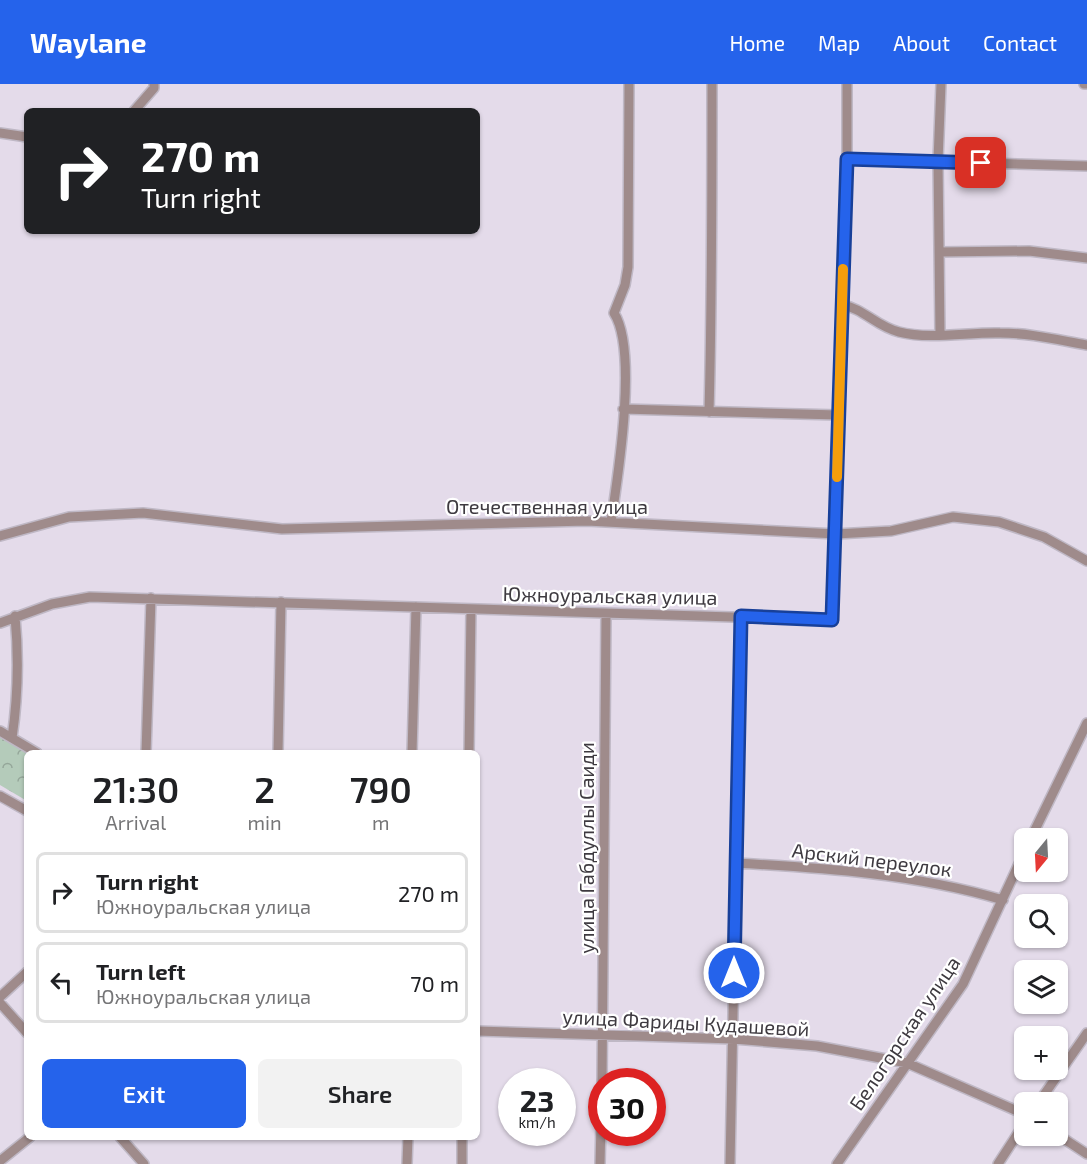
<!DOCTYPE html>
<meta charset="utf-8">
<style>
body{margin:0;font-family:"Exo 2",sans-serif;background:#f2f2f2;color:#202124;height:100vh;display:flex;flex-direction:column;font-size:22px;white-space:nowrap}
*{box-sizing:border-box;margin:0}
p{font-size:20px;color:#757577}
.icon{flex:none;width:33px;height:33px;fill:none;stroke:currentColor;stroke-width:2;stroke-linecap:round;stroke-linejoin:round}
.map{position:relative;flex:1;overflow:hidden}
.panel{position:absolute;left:24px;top:666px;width:456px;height:390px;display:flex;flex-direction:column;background:#fff;border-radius:9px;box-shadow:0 2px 4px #0004}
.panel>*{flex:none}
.top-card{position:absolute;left:24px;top:24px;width:456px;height:126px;border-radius:9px;box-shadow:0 2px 4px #0004;background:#202124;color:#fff;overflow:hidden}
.needle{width:39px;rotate:198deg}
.controls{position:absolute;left:1014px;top:744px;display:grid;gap:12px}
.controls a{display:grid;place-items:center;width:54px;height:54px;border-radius:9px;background:#fff;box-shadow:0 2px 4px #0004;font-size:30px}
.speed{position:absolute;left:498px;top:984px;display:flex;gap:12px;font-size:30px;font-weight:700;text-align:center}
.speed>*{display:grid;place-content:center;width:78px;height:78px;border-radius:50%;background:#fff;box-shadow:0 2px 4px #0004;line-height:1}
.speed small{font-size:15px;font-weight:400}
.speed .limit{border:9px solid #d22;background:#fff;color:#111}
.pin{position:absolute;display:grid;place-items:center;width:51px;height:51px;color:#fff;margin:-26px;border-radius:12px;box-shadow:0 3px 9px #0006}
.me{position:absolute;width:66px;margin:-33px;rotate:0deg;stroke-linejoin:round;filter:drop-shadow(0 0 4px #0008)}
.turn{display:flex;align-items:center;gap:21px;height:126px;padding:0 18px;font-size:27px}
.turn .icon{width:78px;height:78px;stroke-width:2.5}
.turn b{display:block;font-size:42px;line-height:51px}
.eta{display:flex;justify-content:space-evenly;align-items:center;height:102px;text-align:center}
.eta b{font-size:36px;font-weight:600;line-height:42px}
.cta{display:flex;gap:12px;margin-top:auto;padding:12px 18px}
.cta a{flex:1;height:69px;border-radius:9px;background:#2563eb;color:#fff;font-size:24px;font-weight:600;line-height:69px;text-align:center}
.cta a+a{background:#f2f2f2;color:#202124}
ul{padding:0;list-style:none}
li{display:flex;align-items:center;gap:18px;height:81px;margin:0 12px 9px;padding:0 6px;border:3px solid #e0e0e0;border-radius:9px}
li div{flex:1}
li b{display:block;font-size:22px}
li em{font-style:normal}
header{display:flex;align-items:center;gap:36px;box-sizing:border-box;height:84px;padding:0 30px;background:#2563eb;color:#fff}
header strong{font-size:28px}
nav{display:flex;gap:33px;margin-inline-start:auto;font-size:21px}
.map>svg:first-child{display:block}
.forest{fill:url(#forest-crowns)}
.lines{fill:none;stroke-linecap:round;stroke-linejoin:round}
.minor-casing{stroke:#bfb8c5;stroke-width:12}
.minor{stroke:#9f8b8b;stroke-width:9}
.route-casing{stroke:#184099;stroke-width:15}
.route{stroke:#2563eb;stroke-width:10}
.slow{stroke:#f59e0b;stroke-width:10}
.labels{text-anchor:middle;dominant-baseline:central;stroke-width:4.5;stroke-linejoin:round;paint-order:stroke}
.street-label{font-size:20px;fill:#3e3a40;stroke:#fff}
</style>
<header>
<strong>Waylane</strong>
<nav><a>Home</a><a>Map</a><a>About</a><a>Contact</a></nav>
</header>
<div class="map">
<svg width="1087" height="1080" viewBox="0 0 1087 1080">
<defs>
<pattern id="forest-crowns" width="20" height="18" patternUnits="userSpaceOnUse" patternTransform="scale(1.5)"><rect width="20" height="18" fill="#b4cbba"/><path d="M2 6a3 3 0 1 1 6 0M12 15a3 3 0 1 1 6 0" fill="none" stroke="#94a699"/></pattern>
</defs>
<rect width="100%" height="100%" fill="#e4dbea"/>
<path class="forest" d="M0 649 33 669H27V717L0 701Z"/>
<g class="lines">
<defs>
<path id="minor" d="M1084 0H1087
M134 27 154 4V0
M0 49 27 53
M847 75 1087 82
M939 168 1029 167 1087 174
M842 221C863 224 877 243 899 248 931 256 968 248 1000 249 1030 249 1058 256 1087 261
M940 250 938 77 941 0
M623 325 838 331
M709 328C712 218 712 109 712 0
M611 438C618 392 638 266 614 229L625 201 628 183 629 0
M0 452 69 433 143 429 282 445 587 437 836 450 891 447 953 433 999 438 1044 453 1087 477
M0 539 52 520 90 513 832 536 847 75V0
M0 647 37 669
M12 654C18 613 19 574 15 532
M146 669 151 514
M278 669 281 518
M412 669 416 523
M469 669 471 525
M0 712 27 727
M1031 754 1087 639
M735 779C826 784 915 790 1003 816
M0 913 27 888
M0 919 27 949
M477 947 734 955 817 962 907 979 1024 1030
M602 998 606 530
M1039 1018 1087 949
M1058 1051 1087 1070
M120 1053 144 1080
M0 1077 30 1053
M407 1080 408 1053
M462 1080V1053
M600 1080 602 998
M730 1080 741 532
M837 1080 963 900 1024 769
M998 1080 1024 1040"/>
</defs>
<use href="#minor" class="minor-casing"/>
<use href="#minor" class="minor"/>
</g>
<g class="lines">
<defs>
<path id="route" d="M734 889 741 532 832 536 847 75 981 79"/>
</defs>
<use href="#route" class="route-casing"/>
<use href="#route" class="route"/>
<path class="slow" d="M837 393 843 185"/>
</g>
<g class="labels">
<g class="street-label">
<text x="547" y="422">Отечественная улица</text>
<text transform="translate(610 511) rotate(1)">Южноуральская улица</text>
<text transform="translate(586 764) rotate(-90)">улица Габдуллы Саиди</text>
<text transform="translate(872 775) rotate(7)">Арский переулок</text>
<text transform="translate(686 938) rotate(3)">улица Фариды Кудашевой</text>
<text transform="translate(904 949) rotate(-56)">Белогорская улица</text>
</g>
</g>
</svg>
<div class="controls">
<a><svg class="needle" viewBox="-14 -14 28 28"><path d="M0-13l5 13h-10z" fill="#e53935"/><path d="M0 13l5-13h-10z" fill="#757577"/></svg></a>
<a><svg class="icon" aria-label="search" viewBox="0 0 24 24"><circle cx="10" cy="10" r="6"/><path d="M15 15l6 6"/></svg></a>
<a><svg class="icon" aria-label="layers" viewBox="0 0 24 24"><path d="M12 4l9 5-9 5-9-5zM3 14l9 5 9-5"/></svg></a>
<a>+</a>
<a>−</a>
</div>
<div class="speed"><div>23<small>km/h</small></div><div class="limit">30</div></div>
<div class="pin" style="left:981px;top:79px;background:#d93025"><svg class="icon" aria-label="arrive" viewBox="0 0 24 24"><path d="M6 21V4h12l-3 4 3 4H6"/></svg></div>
<svg class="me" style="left:734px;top:889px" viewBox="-20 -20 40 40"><circle r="17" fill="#2563eb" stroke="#fff" stroke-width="3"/><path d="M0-11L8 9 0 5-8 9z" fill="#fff"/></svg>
<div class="top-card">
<div class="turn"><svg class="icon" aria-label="right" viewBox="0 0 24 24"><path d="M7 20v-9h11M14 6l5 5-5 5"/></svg><div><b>270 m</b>Turn right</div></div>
</div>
<section class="panel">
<div class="eta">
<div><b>21:30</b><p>Arrival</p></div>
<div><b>2</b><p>min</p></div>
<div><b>790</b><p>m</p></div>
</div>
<ul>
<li><svg class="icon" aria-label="right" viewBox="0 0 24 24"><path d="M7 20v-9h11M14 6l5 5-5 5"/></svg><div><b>Turn right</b><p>Южноуральская улица</p></div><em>270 m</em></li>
<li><svg class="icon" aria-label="left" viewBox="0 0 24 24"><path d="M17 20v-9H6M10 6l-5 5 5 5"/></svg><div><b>Turn left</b><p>Южноуральская улица</p></div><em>70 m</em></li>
</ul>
<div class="cta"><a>Exit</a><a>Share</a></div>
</section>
</div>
